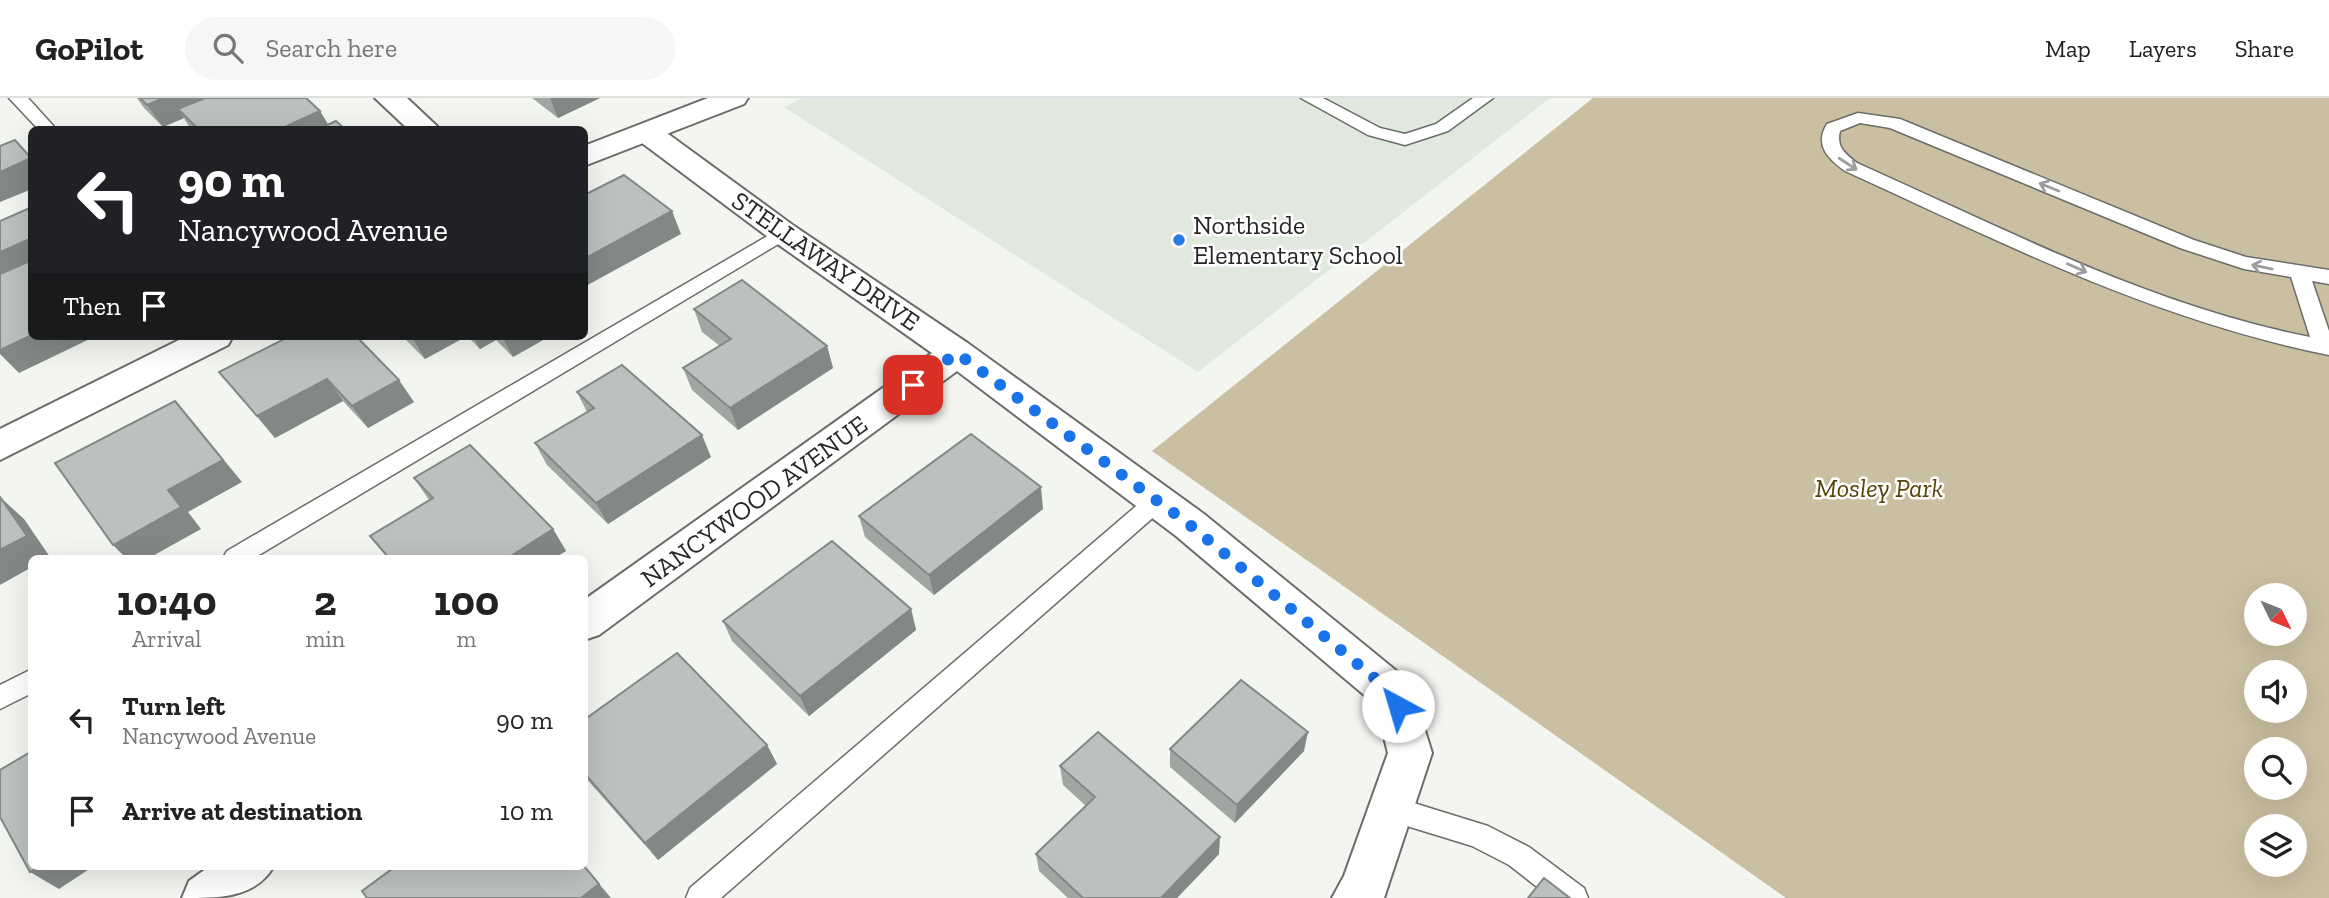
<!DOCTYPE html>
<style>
body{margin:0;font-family:"Zilla Slab",serif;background:#f6f6f6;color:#222;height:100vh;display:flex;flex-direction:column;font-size:26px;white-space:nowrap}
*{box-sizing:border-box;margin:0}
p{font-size:23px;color:#767676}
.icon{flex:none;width:38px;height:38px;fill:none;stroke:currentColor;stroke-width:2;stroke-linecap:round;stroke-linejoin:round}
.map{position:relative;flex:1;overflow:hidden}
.sheet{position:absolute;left:28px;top:457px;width:560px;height:315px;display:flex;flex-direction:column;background:#fff;border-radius:10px;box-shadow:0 7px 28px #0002}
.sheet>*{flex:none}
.hud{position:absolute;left:28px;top:28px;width:560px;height:214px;border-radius:10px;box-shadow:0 7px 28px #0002;background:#202124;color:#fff;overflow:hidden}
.needle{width:46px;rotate:133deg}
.fabs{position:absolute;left:2244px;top:485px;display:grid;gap:14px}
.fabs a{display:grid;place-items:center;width:63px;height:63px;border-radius:50%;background:#fff;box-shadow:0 7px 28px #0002;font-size:35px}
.pin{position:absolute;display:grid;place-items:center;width:60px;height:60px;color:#fff;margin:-30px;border-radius:14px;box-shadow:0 4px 10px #0006}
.me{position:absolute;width:77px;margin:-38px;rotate:321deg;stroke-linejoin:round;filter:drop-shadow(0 0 5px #0008)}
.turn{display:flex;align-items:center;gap:24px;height:147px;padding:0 35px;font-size:32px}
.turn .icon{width:91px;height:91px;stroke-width:2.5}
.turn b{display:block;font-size:49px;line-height:60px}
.then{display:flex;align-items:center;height:66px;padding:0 35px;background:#0003;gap:14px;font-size:26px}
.eta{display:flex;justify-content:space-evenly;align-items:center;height:119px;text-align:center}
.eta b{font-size:42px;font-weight:800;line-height:49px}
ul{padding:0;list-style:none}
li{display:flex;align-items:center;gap:21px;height:91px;padding:0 35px}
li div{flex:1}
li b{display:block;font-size:26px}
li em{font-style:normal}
header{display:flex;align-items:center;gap:42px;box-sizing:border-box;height:98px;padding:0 35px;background:#fff;border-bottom:2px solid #e0e0e0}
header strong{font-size:33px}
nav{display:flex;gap:38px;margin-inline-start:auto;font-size:24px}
.search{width:490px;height:63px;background:#f6f6f6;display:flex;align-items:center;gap:18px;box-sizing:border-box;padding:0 24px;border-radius:38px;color:#767676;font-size:26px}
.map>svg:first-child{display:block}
.built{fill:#e1e9de}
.green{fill:#cbbfa1;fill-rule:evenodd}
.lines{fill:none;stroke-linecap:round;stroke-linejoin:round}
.lane-casing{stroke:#6a6d69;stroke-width:3}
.street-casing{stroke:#6a6d69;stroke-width:4}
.secondary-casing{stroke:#6a6d69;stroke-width:4}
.lane{fill:#fff;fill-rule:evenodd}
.street{fill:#fff;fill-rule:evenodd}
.secondary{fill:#fff;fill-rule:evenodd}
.wall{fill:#a1a6a3}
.shaded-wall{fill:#838785}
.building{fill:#bbc1be;stroke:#838785;stroke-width:2}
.oneway{stroke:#9d9d9d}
.route{stroke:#1a73e8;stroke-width:12;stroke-dasharray:0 21.6}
.poi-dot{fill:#267be5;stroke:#fff;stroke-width:2.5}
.labels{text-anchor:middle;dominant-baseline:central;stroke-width:5;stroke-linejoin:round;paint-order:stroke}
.poi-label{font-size:26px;fill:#252625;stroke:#fff;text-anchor:start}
.street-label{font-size:26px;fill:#252625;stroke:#fff}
.park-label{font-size:26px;font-style:italic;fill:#574409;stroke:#fff}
</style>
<header>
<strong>GoPilot</strong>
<div class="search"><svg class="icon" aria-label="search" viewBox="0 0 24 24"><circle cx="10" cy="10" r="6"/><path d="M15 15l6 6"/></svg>Search here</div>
<nav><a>Map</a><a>Layers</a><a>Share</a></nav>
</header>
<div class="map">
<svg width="2329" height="800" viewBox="0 0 2329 800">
<rect width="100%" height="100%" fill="#f2f5f0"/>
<path class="built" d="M802 0H1550L1198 274 784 9Z"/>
<path class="green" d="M1593 0H2329V800H1786L1152 353ZM2256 497H2294V536H2256ZM2256 574H2294V612H2256ZM2256 651H2294V690H2256ZM2256 728H2294V766H2256Z"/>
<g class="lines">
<defs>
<path id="lane" d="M9 0H28L57 32H39Z
M1301 0H1323L1380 30 1405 36 1436 26 1473 0H1493L1448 33 1405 47 1368 37Z
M1858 15 1900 21 2194 142 2246 159 2329 172V186L2312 183 2329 233V257C2155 222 2005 146 1845 73 1828 61 1814 47 1827 26ZM1860 25 1890 30 2180 150 2244 171 2291 179 2310 239C2151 208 2005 131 1857 65 1845 56 1836 49 1840 33Z
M783 129 790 131 792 135 790 139 254 460H223L227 453Z
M1157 394 1165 397 1168 403 1165 409 721 800H686L690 790 1149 397Z
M32 571V595L0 611V587Z
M1391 698 1488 728 1529 749 1584 790 1588 800H1551L1509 767 1472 748 1381 720 1377 711 1381 702Z"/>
<path id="street" d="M375 0H407L441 32H409Z
M649 27 660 30 794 128 969 246 1204 416 1410 584 1432 655 1384 800H1332L1344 778 1388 655 1376 607 1176 438 957 273 599 537 584 542V502L932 255 772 142 638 42 634 36 638 30Z
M210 768H274C255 800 221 800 182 800L189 783Z"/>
<path id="secondary" d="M708 0H748L744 6 584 68V48Z
M187 238H233L228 247 0 362V331Z"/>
</defs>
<use href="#lane" class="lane-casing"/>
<use href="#street" class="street-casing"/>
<use href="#secondary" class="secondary-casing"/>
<use href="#lane" class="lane"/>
<use href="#street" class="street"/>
<use href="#secondary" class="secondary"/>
</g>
<path class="wall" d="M137 0H306L320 13 328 26 346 32H191L184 20 163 29 144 10Z
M532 0H600L558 20Z
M694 211 827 248 833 270 738 332 692 292 683 270 720 248 702 234Z
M290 238 414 304 368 330 343 303 275 340 219 274Z
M402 238H550L513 259 496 242 480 251 467 238 425 261Z
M577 294 711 359 608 426 547 367 535 345 587 314Z
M414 380 553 431 566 453 554 460H388L370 438 429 402Z
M1043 411 934 497 865 439 859 418Z
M911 511 916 532 809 618 732 543 723 523Z
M584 622 767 647 777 666 658 762 584 678Z
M1170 651 1304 653 1235 725 1170 669Z
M1060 668 1219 756 1177 800H1068L1039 773 1036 756 1086 708 1063 687Z"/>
<path class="shaded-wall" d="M164 0H232L178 11 184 20 163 29 147 7Z
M550 0H600L558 20Z
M320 13 331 32H278Z
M31 60 32 91 0 104V74Z
M672 113 681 136 584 189V161Z
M32 140V171L0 185V154Z
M32 237V238H96L19 275 0 256V252Z
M413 238H467L425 261 412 239Z
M473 238H493L496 242 480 251Z
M502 238H550L513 259Z
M827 248 833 270 738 332 730 310Z
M327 281 343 303 275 340 257 318Z
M399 282 414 304 368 330 352 308Z
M175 303 242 384 188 414 201 431 149 460H126L113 447 168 392Z
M702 337 711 359 608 426 596 405Z
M1041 389 1043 411 934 497 929 477Z
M0 399 24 421 50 459 48 460H32V469L0 487Z
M553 431 566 453 554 460H508Z
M911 511 916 532 809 618 800 598Z
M1308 634 1304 653 1235 725 1237 707Z
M767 647 777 666 658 762 645 745Z
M1220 739 1219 756 1177 800H1161Z
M40 768H94L59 791 30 774Z
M584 768 611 800H581Z"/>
<path class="building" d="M140 0H164L147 7Z
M205 0H306L320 13 278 32H199L178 11Z
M336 23 346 32H316Z
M15 42 31 60 0 74V48Z
M624 77 672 113 584 161V97Z
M32 109V140L0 154V123Z
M32 162V237L0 252V176Z
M742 182 827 248 730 310 683 270 731 241 694 211Z
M290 238H356L399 282 352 308 327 281 257 318 219 274Z
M622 267 702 337 596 405 535 345 594 310 577 294Z
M175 303 223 362 168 392 181 409 113 447 55 365Z
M971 336 1041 389 929 477 859 418Z
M470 347 553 431 508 460H389L370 438 433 400 414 380Z
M0 399 27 438 0 452Z
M832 443 911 511 800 598 723 523Z
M677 555 767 647 645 745 584 675V622Z
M1241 582 1308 634 1237 707 1170 651Z
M1098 634 1220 739 1161 800H1083L1036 756 1095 699 1060 668Z
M32 653V768H40L30 774 0 719V672Z
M396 768H584L599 786 581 800H367L362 793Z
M1544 780 1570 800H1528Z"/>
<defs><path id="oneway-shaft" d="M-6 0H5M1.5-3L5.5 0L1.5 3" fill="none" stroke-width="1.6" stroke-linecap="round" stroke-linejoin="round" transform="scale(1.75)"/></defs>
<g class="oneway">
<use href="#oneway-shaft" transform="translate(1848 66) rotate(33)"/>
<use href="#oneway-shaft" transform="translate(2049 89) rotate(-158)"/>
<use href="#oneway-shaft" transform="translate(2262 169) rotate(-168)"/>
<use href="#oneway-shaft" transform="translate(2077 170) rotate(24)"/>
</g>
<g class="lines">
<path class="route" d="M913 287 957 255 1190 427 1395 597 1398 608"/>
</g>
<circle class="poi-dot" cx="1179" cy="142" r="7"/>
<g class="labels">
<g class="poi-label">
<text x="1193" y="127">Northside<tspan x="1193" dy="30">Elementary School</tspan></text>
</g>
<g class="street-label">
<text transform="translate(826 163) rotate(35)">STELLAWAY DRIVE</text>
<text transform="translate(754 403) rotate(-36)">NANCYWOOD AVENUE</text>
</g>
<g class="park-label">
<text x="1879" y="390">Mosley Park</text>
</g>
</g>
</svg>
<div class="fabs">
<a><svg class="needle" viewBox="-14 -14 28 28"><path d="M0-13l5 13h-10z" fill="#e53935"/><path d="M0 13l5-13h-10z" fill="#767676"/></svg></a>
<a><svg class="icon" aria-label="sound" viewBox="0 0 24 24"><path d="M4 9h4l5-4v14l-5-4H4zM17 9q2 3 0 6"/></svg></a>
<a><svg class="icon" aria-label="search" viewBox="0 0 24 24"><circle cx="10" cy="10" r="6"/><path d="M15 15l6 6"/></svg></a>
<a><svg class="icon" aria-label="layers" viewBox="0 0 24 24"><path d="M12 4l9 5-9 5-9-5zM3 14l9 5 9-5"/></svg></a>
</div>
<div class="pin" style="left:913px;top:287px;background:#d93025"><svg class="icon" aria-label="arrive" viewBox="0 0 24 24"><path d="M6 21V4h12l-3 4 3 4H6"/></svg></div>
<svg class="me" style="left:1398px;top:608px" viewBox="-20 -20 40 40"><circle r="19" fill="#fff"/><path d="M0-13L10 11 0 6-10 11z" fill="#1a73e8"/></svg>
<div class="hud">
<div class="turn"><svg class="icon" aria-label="left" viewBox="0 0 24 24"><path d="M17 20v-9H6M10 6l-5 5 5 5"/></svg><div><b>90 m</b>Nancywood Avenue</div></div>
<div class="then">Then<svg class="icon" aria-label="arrive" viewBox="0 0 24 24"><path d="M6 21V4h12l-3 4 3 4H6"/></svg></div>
</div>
<section class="sheet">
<div class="eta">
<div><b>10:40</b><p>Arrival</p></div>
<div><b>2</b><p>min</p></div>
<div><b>100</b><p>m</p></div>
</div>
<ul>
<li><svg class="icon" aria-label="left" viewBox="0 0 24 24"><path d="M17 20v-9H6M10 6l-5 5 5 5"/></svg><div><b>Turn left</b><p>Nancywood Avenue</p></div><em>90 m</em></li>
<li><svg class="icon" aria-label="arrive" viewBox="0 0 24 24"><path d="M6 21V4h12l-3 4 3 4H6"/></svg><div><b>Arrive at destination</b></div><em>10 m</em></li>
</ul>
</section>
</div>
